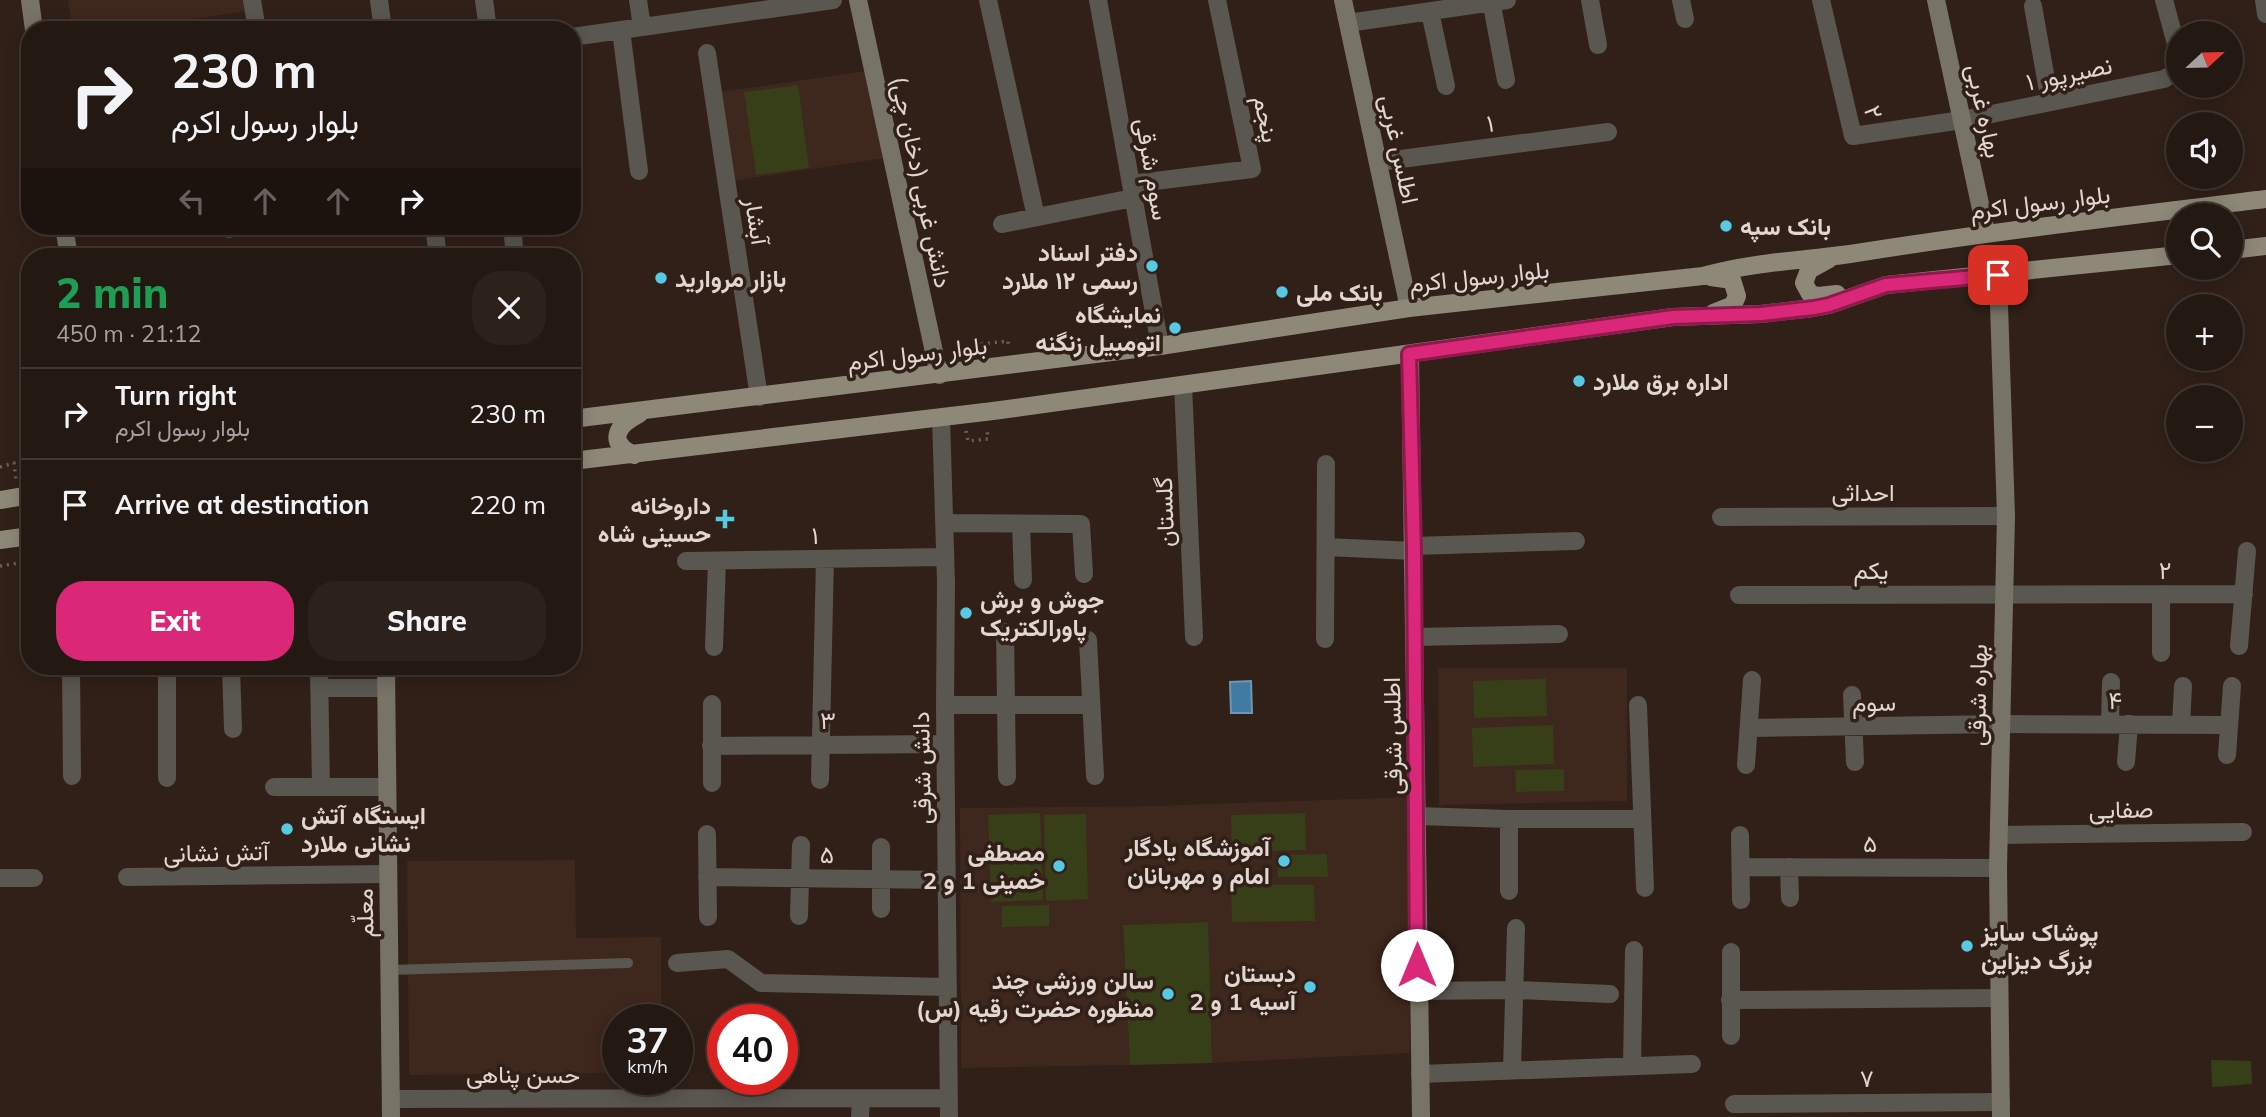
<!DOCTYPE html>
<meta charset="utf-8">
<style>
body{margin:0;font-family:Mulish,Vazirmatn,sans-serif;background:#2c211b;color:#f1f3f6;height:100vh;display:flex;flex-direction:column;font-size:26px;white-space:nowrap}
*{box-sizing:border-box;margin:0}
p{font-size:23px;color:#a3a09f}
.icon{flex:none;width:38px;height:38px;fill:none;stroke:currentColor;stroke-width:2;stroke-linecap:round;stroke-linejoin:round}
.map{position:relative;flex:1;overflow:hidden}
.sheet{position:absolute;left:21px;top:248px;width:560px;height:427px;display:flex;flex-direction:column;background:#241812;border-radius:28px;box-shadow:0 4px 18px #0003,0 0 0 2px #413732}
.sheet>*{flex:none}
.hud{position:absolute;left:21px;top:21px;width:560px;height:214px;border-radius:28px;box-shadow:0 4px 18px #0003,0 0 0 2px #413732;background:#241812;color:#f1f3f6;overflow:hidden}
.needle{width:46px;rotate:68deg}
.buttons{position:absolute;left:2166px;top:21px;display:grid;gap:14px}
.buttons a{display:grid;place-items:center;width:77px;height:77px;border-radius:50%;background:#241812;box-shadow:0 4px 18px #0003,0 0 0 2px #413732;font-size:35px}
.speed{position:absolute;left:602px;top:1004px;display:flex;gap:14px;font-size:35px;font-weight:700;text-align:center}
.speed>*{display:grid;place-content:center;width:91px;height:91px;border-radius:50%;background:#241812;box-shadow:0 4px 18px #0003,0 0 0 2px #413732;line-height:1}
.speed small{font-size:18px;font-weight:400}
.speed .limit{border:10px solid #d22;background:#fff;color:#111}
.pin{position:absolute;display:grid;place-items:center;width:60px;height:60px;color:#fff;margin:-30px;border-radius:14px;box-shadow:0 4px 10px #0006}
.me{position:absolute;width:77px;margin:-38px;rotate:0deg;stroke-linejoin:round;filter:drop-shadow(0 0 5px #0008)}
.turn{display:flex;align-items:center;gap:24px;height:147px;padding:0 35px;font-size:32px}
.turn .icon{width:91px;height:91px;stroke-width:2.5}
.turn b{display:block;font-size:49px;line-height:60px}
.lanes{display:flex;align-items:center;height:66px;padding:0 35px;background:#0003;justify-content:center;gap:35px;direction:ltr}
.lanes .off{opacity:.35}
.round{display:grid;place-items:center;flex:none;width:74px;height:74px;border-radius:28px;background:#2c211b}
.overview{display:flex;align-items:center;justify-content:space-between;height:119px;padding:0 35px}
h1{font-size:42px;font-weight:800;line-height:52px;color:#1e9e55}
.primary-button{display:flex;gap:14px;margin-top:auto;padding:14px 35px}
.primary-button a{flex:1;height:80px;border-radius:28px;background:#db2777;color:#fff;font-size:28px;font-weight:800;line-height:80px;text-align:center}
.primary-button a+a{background:#2c211b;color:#f1f3f6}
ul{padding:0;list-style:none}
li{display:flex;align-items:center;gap:21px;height:91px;padding:0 35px;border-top:2px solid #413732}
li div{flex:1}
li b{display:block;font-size:26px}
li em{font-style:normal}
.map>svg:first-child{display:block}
.built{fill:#3e271c}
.green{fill:#373f19}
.water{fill:#3f7ba3;stroke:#7096b0;stroke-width:2}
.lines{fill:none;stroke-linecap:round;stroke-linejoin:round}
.path{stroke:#6f6159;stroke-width:3.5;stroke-dasharray:2 5;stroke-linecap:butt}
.lane{stroke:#59574f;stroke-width:10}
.street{stroke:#59574f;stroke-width:18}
.secondary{stroke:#777366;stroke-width:18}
.primary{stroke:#8e8878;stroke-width:18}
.route-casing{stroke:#8e194d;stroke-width:18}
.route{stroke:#db2777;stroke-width:12}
.poi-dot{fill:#57c9e2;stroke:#302018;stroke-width:2.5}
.labels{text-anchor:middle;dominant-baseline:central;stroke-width:7;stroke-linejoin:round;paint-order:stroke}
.street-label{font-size:24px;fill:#e1d6d0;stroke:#302018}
.poi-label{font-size:24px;font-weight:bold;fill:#e1d6d0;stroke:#302018;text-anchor:start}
</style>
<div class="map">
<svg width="2266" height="1117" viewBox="0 0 2266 1117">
<rect width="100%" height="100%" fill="#302018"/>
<path class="built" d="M68 0H252L254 10 121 30H73Z
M866 71 885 158 726 182 713 93Z
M1438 668H1627V801L1439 805Z
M1408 797 1410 1053 1212 1063 1207 922 1123 925 1130 1065 961 1068 960 808 1156 806Z
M575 860 576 938 661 937V1020H618V1073L409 1075 407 861Z"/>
<path class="green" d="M798 85 809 168 756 175 744 92Z
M1546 679 1547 716 1474 718 1473 681Z
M1553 725 1554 764 1473 767 1472 728Z
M1564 769V791L1516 792 1515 770Z
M1040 813 1043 900 991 902 988 815Z
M1305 813 1306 850 1232 852 1231 815Z
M1086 814 1088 899 1046 901 1044 815Z
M1327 854 1328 877H1278V855Z
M1231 885H1314L1315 921 1232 922Z
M1049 905V926L1002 927V906Z
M1208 922 1212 1063 1130 1065 1123 925Z
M2211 1060 2251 1061 2252 1084 2212 1087Z"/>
<path class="water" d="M1251 681 1252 713H1231L1230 682Z"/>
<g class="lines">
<path class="path" d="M982 351 981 344 1008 341V348
M966 431 968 441 988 439 987 429
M0 467 14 463 16 481
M0 566 25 562 24 552"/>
<path class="lane" d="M389 970 628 963"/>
<path class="street" d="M252 0 257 30
M379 0 383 30
M484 0 488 30
M638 0 642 27
M988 0 1036 217
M1098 0 1160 346
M1491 0 1506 80
M1590 0 1598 45
M1681 0 1685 19
M1821 0 1853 136 1962 120 2164 79 2176 72 2179 63
M2164 0 2179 55
M2264 0 2266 14
M2033 6 2050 102
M1430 12 1446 86
M1348 23 1507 0
M621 30 639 171
M572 37 833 0
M707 53 759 397
M1378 162 1608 132
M1131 184 1252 169 1217 0
M1002 224 1133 198
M229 226V229
M434 226 438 257
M512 226 515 257
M1183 385 1194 637
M941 418 946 582 945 705 949 1117
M1721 517 2006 516
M944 523 1081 524 1084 574
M1021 524 1023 580
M1414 546 1576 541
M1326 547 1414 551
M686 561 945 557
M2161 594V653
M1739 595 2244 594
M1005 632 1007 777
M1415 637 1559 634
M1325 639 1326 464
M1088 640 1095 776
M2239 646 2247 551
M714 647 717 561
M71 667 72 776
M167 667V778
M231 667 233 729
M319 667 321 787
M319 688H386
M1852 695 1855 762
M712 704V783
M945 705H1091
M1638 705 1645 888
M2110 724 2111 682
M2181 725 2183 686
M1749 728 2000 724 2229 725
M711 746 945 744
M2227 755 2232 686
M2126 762 2129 724
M1746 765 1752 680
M820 780 825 559
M274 787H387
M1417 816 1509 819H1642
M707 834 708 917
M1740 835 1741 900
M1999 835 2243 832
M881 847V909
M1741 867 1998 868
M1789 867 1790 898
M127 877 388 874
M707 877 947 880
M0 878H34
M1509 891V819
M799 916 801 845
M1731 952V1036
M677 963 728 959 761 983 948 987
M1417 991 1516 990 1610 994
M1730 1000 1999 998
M1632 1066 1634 950
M1512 1070 1516 928
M1420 1074 1692 1064
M391 1099 949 1098
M1734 1104 2001 1102
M860 1117 861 1099"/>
<path class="secondary" d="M30 0 34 30
M858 0 939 375
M1343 0 1409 308
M1936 0 1986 232
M64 226 69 257
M1998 275 2006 516 1998 868 2001 1117
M1410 354 1421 1117
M386 667 391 1117"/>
<path class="primary" d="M2231 250 2266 246
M1829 259 1809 270 1804 283 1810 294 1818 296 1837 294
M1711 277 1732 280 1737 296 1733 305 1713 313
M572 419 1160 346 1409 308 1703 276C1752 262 1799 261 1850 254 1988 232 2127 216 2266 199
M634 455C607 442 616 426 639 414
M572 461 993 411 1673 317 1761 314 1813 308 1829 305 1886 285 2179 255
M0 500 30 495
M0 540 30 536"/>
</g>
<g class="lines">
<defs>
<path id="route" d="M1417 965 1414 551 1409 354 1673 317 1761 314 1814 308 1829 305 1886 285 1998 275"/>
</defs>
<use href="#route" class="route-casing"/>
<use href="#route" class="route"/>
</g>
<g class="poi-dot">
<circle cx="1726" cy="226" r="7"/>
<circle cx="1152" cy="266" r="7"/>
<circle cx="661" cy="278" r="7"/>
<circle cx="1282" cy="292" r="7"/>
<circle cx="1175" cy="328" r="7"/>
<circle cx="1579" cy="381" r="7"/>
<path d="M721.5 508.5h7v7h7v7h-7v7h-7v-7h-7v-7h7z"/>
<circle cx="966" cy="613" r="7"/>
<circle cx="287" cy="829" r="7"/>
<circle cx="1284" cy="861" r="7"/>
<circle cx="1059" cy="866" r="7"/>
<circle cx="1967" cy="946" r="7"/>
<circle cx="1310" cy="987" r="7"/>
<circle cx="1168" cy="994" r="7"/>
</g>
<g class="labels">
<g class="street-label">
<text transform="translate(2069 73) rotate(-12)">نصیرپور ۱</text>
<text transform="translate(1985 111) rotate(78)">بهاره غربی</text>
<text transform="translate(1874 112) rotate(71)">۲</text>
<text transform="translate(1267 119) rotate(78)">پنجم</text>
<text transform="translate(1490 123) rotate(-7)">۱</text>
<text transform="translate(1400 149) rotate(78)">اطلس غربی</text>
<text transform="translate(1153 169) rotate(80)">سوم شرقی</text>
<text transform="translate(922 182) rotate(78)">دانش غربی (دخان چی)</text>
<text transform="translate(2040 202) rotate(-7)">بلوار رسول اکرم</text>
<text transform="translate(757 221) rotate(81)">آبشار</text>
<text transform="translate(1479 276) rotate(-6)">بلوار رسول اکرم</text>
<text transform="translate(917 353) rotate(-7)">بلوار رسول اکرم</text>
<text x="1863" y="492">احداثی</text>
<text transform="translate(1164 512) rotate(-92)">گلستان</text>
<text transform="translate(815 535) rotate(-1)">۱</text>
<text x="1871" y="570">یکم</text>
<text x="2165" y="570">۲</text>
<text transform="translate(1977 695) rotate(-89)">بهاره شرقی</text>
<text x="2115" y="700">۴</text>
<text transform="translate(1874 702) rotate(-1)">سوم</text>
<text x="828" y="720">۳</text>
<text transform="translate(1392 736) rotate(-91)">اطلس شرقی</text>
<text transform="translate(921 768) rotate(-91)">دانش شرقی</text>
<text transform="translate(2121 809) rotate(-1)">صفایی</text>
<text x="1870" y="843">۵</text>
<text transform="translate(216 852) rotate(-1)">آتش نشانی</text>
<text transform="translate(827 854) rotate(1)">۵</text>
<text transform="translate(364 913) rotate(-91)">معلّم</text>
<text x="523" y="1074">حسن پناهی</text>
<text transform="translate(1867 1078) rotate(-1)">۷</text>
</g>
<g class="poi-label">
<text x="1740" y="226">بانک سپه</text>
<text x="1138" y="252" text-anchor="end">دفتر اسناد<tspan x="1138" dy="28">رسمی ۱۲ ملارد</tspan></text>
<text x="675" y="278">بازار مروارید</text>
<text x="1296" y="292">بانک ملی</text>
<text x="1161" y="314" text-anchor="end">نمایشگاه<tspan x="1161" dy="28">اتومبیل زنگنه</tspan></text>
<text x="1593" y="381">اداره برق ملارد</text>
<text x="711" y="505" text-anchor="end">داروخانه<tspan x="711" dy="28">حسینی شاه</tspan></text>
<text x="980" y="599">جوش و برش<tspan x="980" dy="28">پاورالکتریک</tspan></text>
<text x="301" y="815">ایستگاه آتش<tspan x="301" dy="28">نشانی ملارد</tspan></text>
<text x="1270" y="847" text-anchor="end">آموزشگاه یادگار<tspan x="1270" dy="28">امام و مهربانان</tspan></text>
<text x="1045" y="852" text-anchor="end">مصطفی<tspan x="1045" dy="28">خمینی 1 و 2</tspan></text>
<text x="1981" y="932">پوشاک سایز<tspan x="1981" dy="28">بزرگ دیزاین</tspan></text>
<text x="1296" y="973" text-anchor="end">دبستان<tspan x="1296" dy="28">آسیه 1 و 2</tspan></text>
<text x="1154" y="980" text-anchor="end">سالن ورزشی چند<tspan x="1154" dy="28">منظوره حضرت رقیه (س)</tspan></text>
</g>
</g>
</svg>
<div class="buttons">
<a><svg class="needle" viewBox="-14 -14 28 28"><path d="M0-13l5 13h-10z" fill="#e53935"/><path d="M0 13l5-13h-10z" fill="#a3a09f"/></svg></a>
<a><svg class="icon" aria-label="sound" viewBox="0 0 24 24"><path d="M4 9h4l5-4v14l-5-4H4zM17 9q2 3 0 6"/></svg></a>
<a><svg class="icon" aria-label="search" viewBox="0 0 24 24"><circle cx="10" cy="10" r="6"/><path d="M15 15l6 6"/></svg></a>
<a>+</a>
<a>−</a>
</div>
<div class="speed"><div>37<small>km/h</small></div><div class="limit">40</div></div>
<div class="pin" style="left:1998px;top:275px;background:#d93025"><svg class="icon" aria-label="arrive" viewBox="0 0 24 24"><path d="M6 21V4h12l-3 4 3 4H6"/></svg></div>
<svg class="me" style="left:1417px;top:965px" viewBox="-20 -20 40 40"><circle r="19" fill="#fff"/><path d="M0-13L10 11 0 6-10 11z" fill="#db2777"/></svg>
<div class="hud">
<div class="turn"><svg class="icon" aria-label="right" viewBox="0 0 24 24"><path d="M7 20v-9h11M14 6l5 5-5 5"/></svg><div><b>230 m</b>بلوار رسول اکرم</div></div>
<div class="lanes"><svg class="icon off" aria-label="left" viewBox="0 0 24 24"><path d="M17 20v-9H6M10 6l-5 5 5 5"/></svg><svg class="icon off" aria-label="ahead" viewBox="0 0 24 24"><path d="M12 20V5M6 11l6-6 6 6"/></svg><svg class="icon off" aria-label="ahead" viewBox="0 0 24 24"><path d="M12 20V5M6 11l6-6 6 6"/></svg><svg class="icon" aria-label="right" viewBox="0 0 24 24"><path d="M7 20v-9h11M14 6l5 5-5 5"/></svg></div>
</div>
<section class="sheet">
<div class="overview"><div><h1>2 min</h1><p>450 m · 21:12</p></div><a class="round"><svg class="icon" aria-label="close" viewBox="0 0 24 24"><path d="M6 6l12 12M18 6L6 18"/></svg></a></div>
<ul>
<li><svg class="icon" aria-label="right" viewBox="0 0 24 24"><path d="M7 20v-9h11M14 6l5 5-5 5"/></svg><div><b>Turn right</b><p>بلوار رسول اکرم</p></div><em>230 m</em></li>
<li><svg class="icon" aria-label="arrive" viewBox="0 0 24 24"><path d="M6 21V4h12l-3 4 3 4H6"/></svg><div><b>Arrive at destination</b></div><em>220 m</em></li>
</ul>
<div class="primary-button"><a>Exit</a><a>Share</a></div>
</section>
</div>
